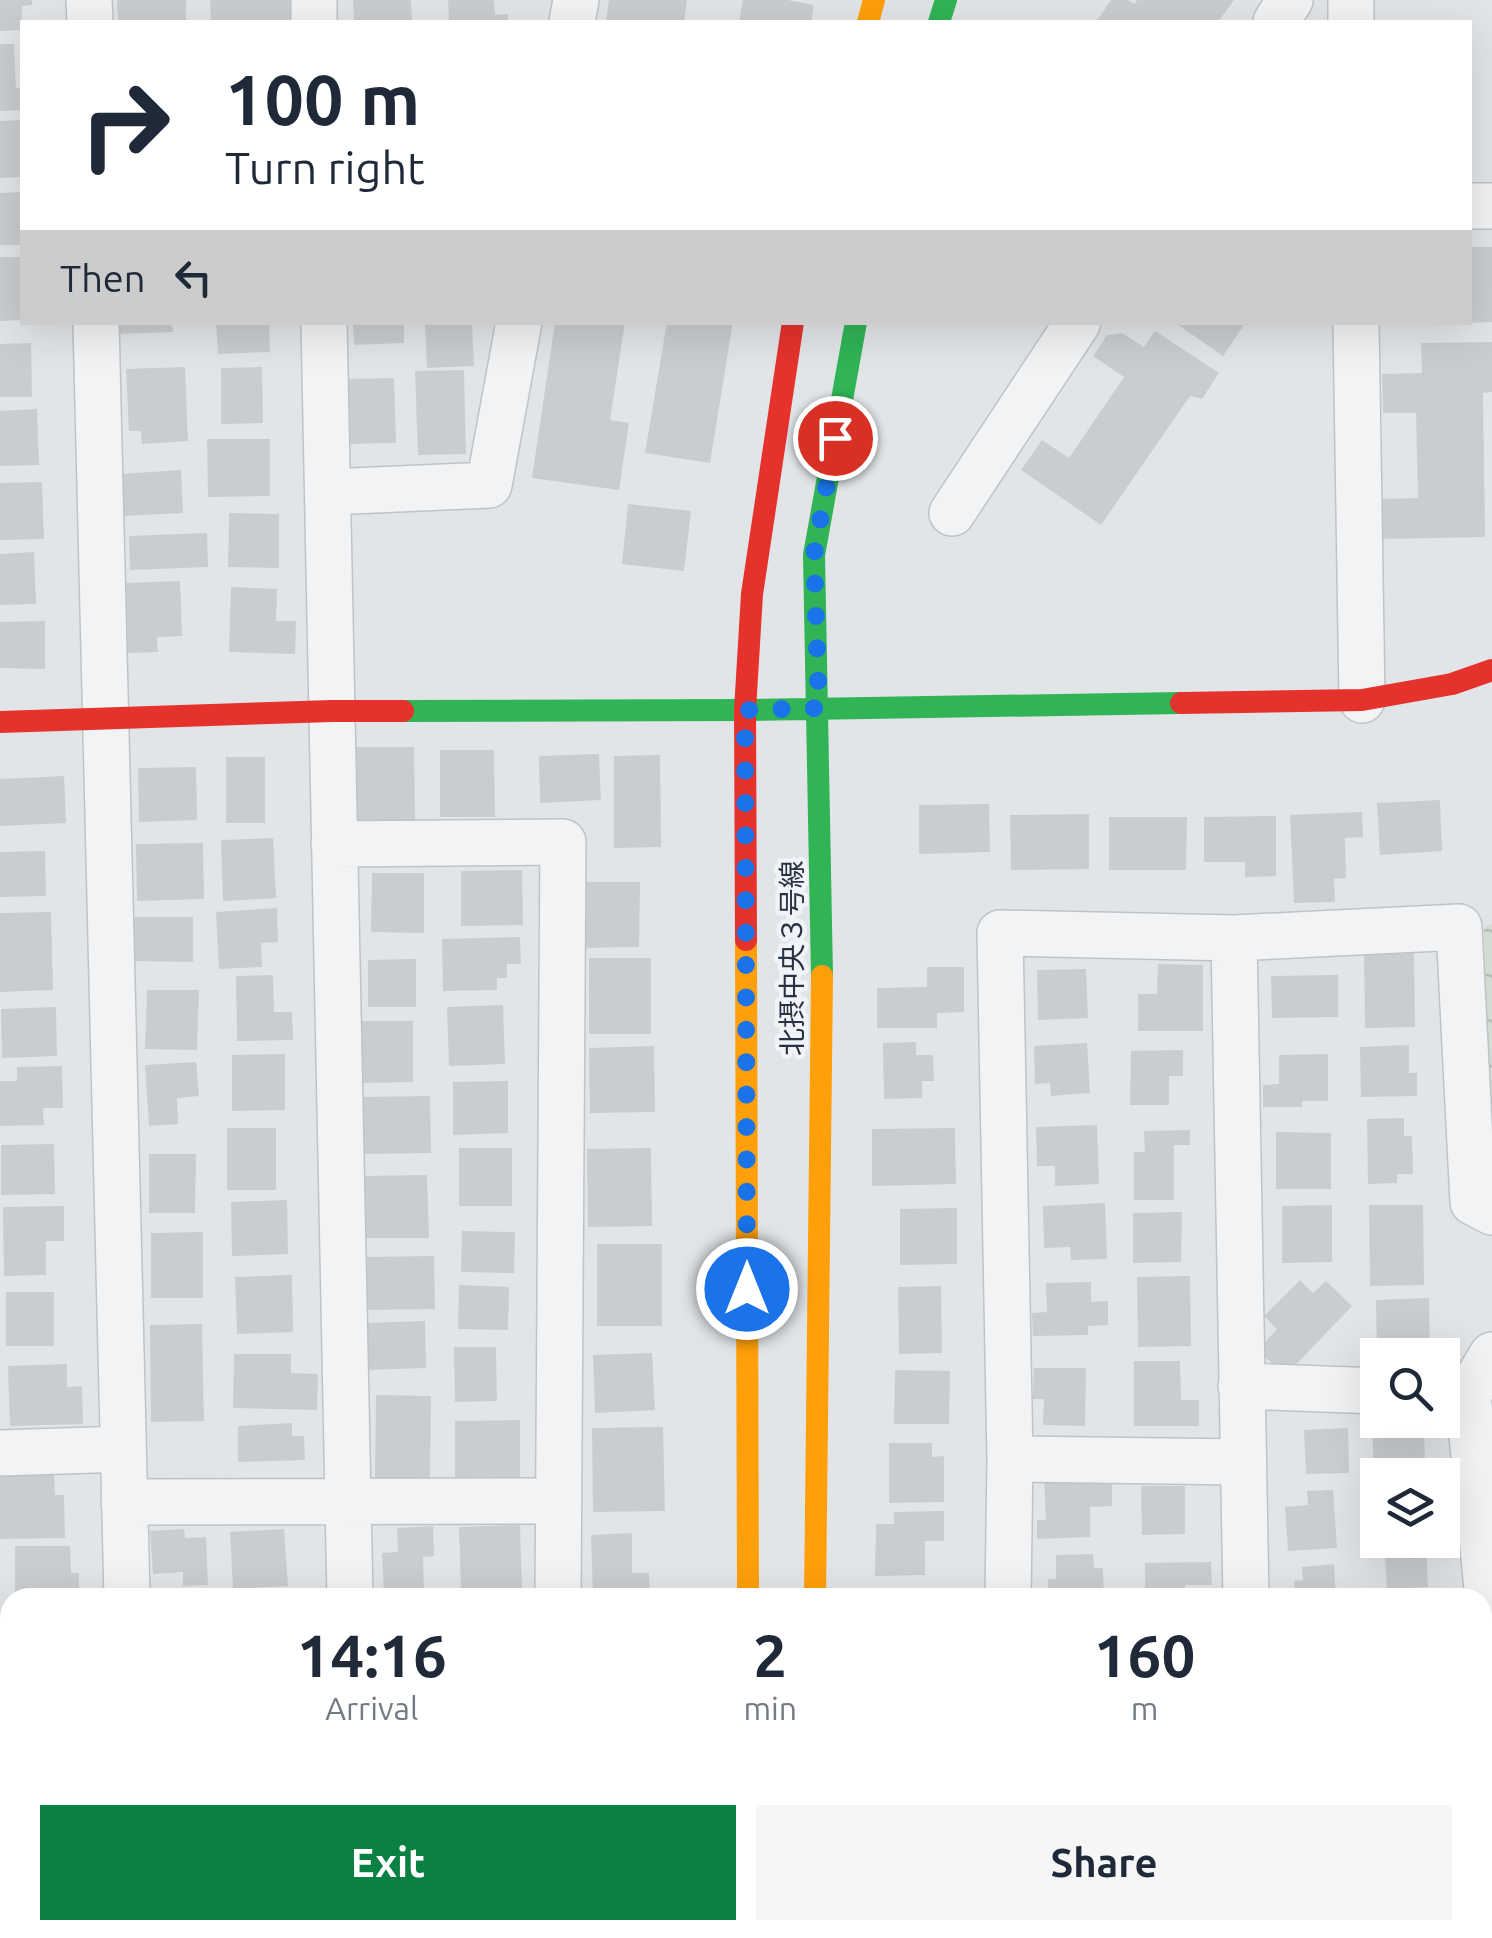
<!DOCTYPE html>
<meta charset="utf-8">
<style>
body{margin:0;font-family:Ubuntu,"Noto Sans JP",sans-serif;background:#f6f6f7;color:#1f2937;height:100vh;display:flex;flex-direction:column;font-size:38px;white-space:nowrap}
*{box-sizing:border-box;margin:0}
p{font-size:32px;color:#747a83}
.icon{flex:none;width:55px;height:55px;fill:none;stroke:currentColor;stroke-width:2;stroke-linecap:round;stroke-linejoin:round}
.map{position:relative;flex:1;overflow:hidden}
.sheet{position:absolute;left:0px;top:1588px;width:1492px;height:352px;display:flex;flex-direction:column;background:#fff;border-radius:30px 30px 0 0;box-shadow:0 10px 40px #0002}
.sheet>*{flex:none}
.banner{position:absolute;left:20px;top:20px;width:1452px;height:305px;border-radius:0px;box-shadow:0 10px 40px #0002;background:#fff;color:#1f2937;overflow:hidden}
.controls{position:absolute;left:1360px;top:1338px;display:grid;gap:20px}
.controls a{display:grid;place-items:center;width:100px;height:100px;border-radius:0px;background:#fff;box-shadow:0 10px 40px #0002;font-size:50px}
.pin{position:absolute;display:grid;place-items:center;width:85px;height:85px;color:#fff;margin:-42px;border:5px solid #fff;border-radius:50%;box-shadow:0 2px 10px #0007}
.me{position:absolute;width:110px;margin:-55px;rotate:0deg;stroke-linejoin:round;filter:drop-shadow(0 0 8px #0008)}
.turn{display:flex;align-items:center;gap:35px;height:210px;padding:0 40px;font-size:45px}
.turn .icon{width:130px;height:130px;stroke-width:2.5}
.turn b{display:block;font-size:70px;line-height:85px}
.then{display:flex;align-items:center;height:95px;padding:0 40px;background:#0003;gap:20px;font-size:38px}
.eta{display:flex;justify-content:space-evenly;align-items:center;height:170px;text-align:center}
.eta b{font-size:60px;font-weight:700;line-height:70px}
.action{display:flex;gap:20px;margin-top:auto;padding:20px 40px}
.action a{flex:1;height:115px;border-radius:0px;background:#0b8043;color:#fff;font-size:40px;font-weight:700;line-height:115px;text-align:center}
.action a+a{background:#f6f6f7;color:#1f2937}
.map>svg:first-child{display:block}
.park{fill:url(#park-crowns)}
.building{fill:#cacdd0}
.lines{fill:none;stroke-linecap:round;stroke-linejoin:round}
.street-casing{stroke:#c0c3c6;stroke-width:48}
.street{stroke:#f2f3f4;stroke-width:45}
.fast{stroke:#30b455;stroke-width:22}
.slow{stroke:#ff9f0a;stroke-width:22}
.jam{stroke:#e5322d;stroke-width:22}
.route{stroke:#1a73e8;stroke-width:18;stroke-dasharray:0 32.4}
.labels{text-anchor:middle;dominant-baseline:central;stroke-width:9;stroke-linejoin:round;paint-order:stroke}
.street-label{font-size:28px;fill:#283242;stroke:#f0f3f7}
</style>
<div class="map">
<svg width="1492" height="1938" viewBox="0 0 1492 1938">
<defs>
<pattern id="park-crowns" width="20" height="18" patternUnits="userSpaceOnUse" patternTransform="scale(2.5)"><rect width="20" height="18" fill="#d3dcd3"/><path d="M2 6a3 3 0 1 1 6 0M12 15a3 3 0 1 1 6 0" fill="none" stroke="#b5bdb6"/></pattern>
</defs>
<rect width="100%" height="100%" fill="#e2e5e8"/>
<path class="park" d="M1492 923V1196L1487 1194 1484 928Z"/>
<path class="building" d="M0 0H32V5L22 6V30L0 31Z
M117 0H186V22H118Z
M210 0H292V22H211Z
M353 0H411L412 22H354Z
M448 0H494L495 15 508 14V22H449Z
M609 0H687L684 22H606Z
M743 0H788L814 5 811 22H739Z
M1111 0H1128L1134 4 1137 0H1234L1218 22H1100L1097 21Z
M0 44H14L16 88H22V110L0 111Z
M22 120V177L0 178V121Z
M22 192V245H0V193Z
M1470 247H1492V322L1470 323Z
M0 257H22V320L0 321Z
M115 322H172L173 332 115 334Z
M216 322H269L270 352 218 354Z
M353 322H404V343L354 345Z
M425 322H472L474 366 427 368Z
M555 322H625L610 420 629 423 619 490 532 478Z
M667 322H733L710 463 645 453Z
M1174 322H1246L1223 356Z
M1155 331 1219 373 1202 399 1190 396 1101 525 1021 470 1042 440 1069 458 1124 377 1093 356 1107 335 1122 333 1144 347Z
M1492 342V392L1483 393 1485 537 1381 539V499L1418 498 1416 413H1383L1382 374 1422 373 1421 343Z
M31 343 32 397H0V344Z
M185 367 188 441 142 444 141 431H129L126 369Z
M262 367 263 423 221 424V368Z
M464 370 466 454 418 455 415 371Z
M394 378 396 443 347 444 346 379Z
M37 409 39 465 0 466V411Z
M207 439H270V496L208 497Z
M181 470 183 513 124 516 121 474Z
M42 482 44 539 0 540V483Z
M628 504 691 511 684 571 622 564Z
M229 513 279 514V568L228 567Z
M207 533 208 567 130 570 129 536Z
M34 552 36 604 0 605V554Z
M180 581 182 636 157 637 158 652 128 653 126 583Z
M231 587 277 589 276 621H296L295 654 229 652Z
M45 621V669L0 668V622Z
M355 747H414L415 821 356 822Z
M440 750H494L495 817H440Z
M599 754 601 800 540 803 539 756Z
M660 755 661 847 614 848V756Z
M226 757H265V823H226Z
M196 767 197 820 139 822 138 768Z
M64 776 66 823 0 826V779Z
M1440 800 1442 851 1380 855 1377 803Z
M989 804 990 852 919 854V805Z
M1362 812 1363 837 1345 838 1346 878 1334 879 1335 902 1294 903 1290 815Z
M1089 814V869L1011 870 1010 815Z
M1276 816V876L1245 877V862H1204V817Z
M1109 817H1187L1186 870H1109Z
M273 838 276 898 223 901 221 840Z
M203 843 204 899 137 901 136 844Z
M45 851 46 896 0 897V852Z
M522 870 523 925 461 926V871Z
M372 873H424V933L371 932Z
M579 882H640L639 947 579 948Z
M277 908 278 942 261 943 262 967 219 969 216 912Z
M51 912 53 990 0 992V913Z
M134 917H193V962L134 961Z
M520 937 521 964H507V978H497V990L443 991 442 939Z
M1414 953 1415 1027 1365 1028 1364 954Z
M589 958H651V1034H589Z
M416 959V1007H368V960Z
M1158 964 1203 965V1031H1138V994H1157Z
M927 967H964V1012L937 1013V1028H877V988L927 987Z
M1086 969 1088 1018 1038 1020 1037 970Z
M273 975 274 1012H292L293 1040 237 1041 236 976Z
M1338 975V1017L1272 1018 1271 976Z
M147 990H199L197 1050 145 1049Z
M503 1005 505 1064 449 1066 447 1007Z
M56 1007 57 1056 2 1058 1 1009Z
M362 1021H413V1082L362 1083Z
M916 1042V1055H933L934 1081H922V1098L884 1099 883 1043Z
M1087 1043 1090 1093 1051 1096 1050 1083 1035 1084 1034 1046Z
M1409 1045V1073H1417V1096L1361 1097 1360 1047Z
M654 1046 655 1112 590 1113 589 1048Z
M1183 1050V1076H1169V1105H1130L1131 1051Z
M285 1054V1110L232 1111V1055Z
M1328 1054V1101H1302V1107H1263V1085L1279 1084V1055Z
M196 1062 199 1096 177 1098 178 1124 149 1126 145 1065Z
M62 1066 63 1108H43L44 1125 0 1126V1081H17V1067Z
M508 1081V1133L453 1135V1082Z
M430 1096 431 1153 363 1154 362 1097Z
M1404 1118V1136H1412L1413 1174H1397V1183L1368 1184 1367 1119Z
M1097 1125 1099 1184 1055 1186V1166H1037L1036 1127Z
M227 1128H276V1190H227Z
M955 1128 956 1184 872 1186V1129Z
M1190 1130V1145H1174V1200H1134V1152H1145L1144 1131Z
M1276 1132 1331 1133V1189H1276Z
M54 1144 55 1194 1 1195V1145Z
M459 1148H512V1206H459Z
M651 1148 652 1226 588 1227 587 1149Z
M149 1154H196L195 1213H149Z
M427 1175 429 1238H364V1176Z
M287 1200 288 1254 232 1256 231 1202Z
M1105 1203 1107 1259 1071 1260 1070 1247 1044 1248 1043 1206Z
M1332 1205V1262L1282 1263V1206Z
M1369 1205H1423L1424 1285 1370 1286Z
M64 1206V1241H46V1275L4 1276 3 1207Z
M957 1208V1264L900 1265V1209Z
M1182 1212 1181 1262 1133 1263V1213Z
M462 1231 515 1232 514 1273 461 1272Z
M203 1232V1298H151V1233Z
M597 1244H662V1326H597Z
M434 1256 435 1309 364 1310 363 1257Z
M292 1275 293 1332 237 1334 235 1277Z
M1190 1276 1191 1346 1138 1347 1137 1277Z
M1300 1280 1313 1293 1326 1281 1352 1306 1285 1376 1258 1350 1277 1329 1264 1316Z
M1091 1282V1302L1108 1301V1325L1088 1326V1335L1033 1336 1032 1313 1047 1312 1046 1283Z
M459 1285 509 1287 508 1330 458 1329Z
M941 1286 942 1353 899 1354 898 1287Z
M6 1292H54V1346H6Z
M1429 1298 1430 1355H1377L1376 1300Z
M425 1321 426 1368 365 1370 364 1323Z
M202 1324 204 1421 151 1422 150 1325Z
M454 1347H496L497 1401 455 1402Z
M652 1353 655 1410 595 1413 593 1355Z
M234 1354H291V1373L318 1374 317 1410 233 1408Z
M1134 1361H1180L1181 1400H1199V1426H1134Z
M67 1364V1387L82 1386 83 1424 10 1426 8 1366Z
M1034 1368H1086L1085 1426 1043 1425 1044 1399H1033Z
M895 1370 950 1371 949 1424H894Z
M376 1395 431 1396 430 1480 375 1479Z
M520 1420V1483H455V1421Z
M1424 1420 1425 1475H1378V1493H1374L1372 1421Z
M292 1423V1436H304L305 1460 238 1462V1426Z
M663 1427 665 1511 593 1512 592 1428Z
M1348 1428 1349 1473 1306 1474 1304 1430Z
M889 1443H932V1457L944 1456V1502L889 1503Z
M54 1475 55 1495H64L65 1538 0 1539V1476Z
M1112 1478V1506L1090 1507V1537L1037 1539V1520H1046L1044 1480Z
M1141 1486H1185V1534L1142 1535Z
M1333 1490 1337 1548 1288 1551 1285 1507 1308 1505 1307 1491Z
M944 1511V1541H925V1575L875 1576 876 1524H894V1512Z
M520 1525 522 1588 461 1590 459 1527Z
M433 1526 434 1556 423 1557 424 1592 384 1594 382 1553 398 1552 397 1528Z
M184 1529 185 1538 206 1537 208 1585 183 1586V1572L153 1574 150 1531Z
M284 1529 288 1586 233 1589 230 1532Z
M632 1533V1573H649L650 1598H593L591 1535Z
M1384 1540H1426L1428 1587 1387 1589Z
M15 1546H70L71 1573H79V1598H15Z
M1093 1554 1094 1568H1103L1104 1597 1048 1598V1579H1056V1555Z
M1211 1562 1212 1585H1185V1598H1145V1563Z
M1334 1564 1336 1598H1295L1294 1581 1303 1580 1302 1567Z
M10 1645V1708H5L3 1646Z
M0 1723H10V1787L3 1788Z
M24 1930H91V1938H25Z
M162 1930H202L203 1938H162Z
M243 1930H291V1938H244Z
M377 1930H427V1936H378Z
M592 1930H671V1936L592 1934Z
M892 1930H968L969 1938H892Z
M1052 1930H1115V1938H1052Z
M1151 1930H1220V1938H1151Z
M1285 1930H1366V1938H1285Z"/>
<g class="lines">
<defs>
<path id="street" d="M89 0 90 22
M314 0V22
M1351 0V22
M572 22 576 0
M1276 22 1290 0
M1470 206H1492
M96 322 127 1598
M324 322 350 1598
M1356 322 1362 700
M329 492 489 485 519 322
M952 513 1078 322
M334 844 563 842 558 1598
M1234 938 1246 1598
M1492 1355 1468 1395 1492 1639
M1241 1386 1378 1391
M0 1453 123 1449
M1010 1459 1242 1462
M124 1502 558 1501
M1008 1598 1010 1459 1000 933 1234 938 1459 927 1473 1202 1492 1212
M135 1930 136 1938
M351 1930V1938
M1256 1930 1257 1938
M554 1938V1930
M1003 1938V1930"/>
</defs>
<use href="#street" class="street-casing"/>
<use href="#street" class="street"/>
<path class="fast" d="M939 22 946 0
M403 711 745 710 1181 703
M822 976 814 555 856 322"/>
<path class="slow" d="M868 22 874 0
M746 940 748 1598
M815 1598 822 976
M749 1930V1938"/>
<path class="jam" d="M1181 703 1362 700 1452 684 1492 670
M0 722 332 711H403
M746 940 745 710 752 594 793 322
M812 1930V1938"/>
</g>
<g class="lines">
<path class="route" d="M747 1289 745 710 819 708 814 555 835 438"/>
</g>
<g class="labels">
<g class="street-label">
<text transform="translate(791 958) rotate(-90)">北摂中央３号線</text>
</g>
</g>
</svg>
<div class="controls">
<a><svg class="icon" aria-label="search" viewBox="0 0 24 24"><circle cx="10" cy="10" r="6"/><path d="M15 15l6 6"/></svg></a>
<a><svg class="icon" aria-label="layers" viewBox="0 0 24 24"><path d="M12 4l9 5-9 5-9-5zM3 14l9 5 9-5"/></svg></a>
</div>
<div class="pin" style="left:835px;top:438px;background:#d93025"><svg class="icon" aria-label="arrive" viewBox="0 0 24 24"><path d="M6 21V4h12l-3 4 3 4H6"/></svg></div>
<svg class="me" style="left:747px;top:1289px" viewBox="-20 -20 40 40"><circle r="17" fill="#1a73e8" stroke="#fff" stroke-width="3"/><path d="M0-11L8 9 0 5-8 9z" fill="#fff"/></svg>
<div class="banner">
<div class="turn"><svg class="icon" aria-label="right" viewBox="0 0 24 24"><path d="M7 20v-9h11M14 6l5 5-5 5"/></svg><div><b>100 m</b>Turn right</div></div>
<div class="then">Then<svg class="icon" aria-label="left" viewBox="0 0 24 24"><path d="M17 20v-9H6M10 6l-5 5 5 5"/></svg></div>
</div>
<section class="sheet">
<div class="eta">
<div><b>14:16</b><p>Arrival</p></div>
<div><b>2</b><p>min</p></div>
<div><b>160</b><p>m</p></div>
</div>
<div class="action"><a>Exit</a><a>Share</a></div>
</section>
</div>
